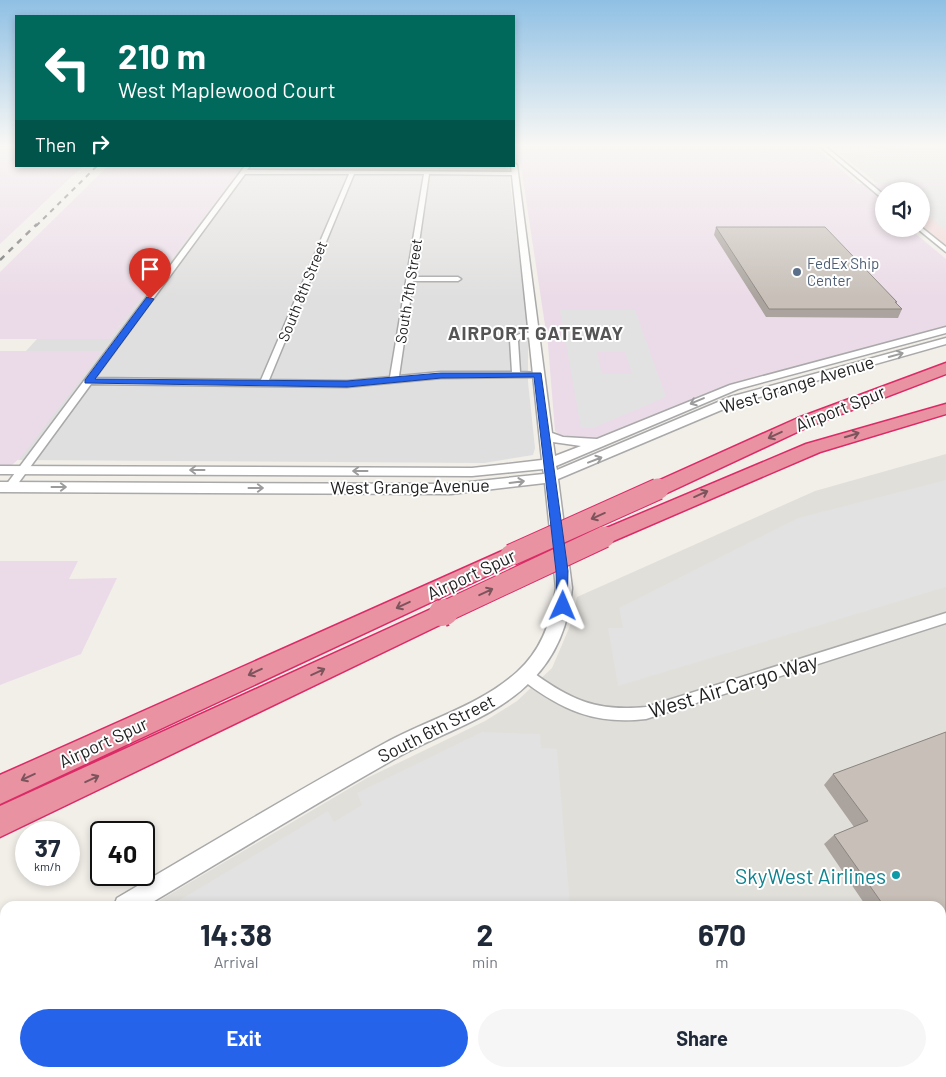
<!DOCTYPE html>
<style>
body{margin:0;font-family:Barlow,sans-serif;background:#f6f6f7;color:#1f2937;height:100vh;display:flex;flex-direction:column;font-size:19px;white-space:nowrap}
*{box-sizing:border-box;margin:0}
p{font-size:16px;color:#747a83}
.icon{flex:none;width:28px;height:28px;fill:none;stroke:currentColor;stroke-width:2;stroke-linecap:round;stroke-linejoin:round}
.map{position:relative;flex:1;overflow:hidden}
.details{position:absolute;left:0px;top:901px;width:946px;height:176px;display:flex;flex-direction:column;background:#fff;border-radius:15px 15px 0 0;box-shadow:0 2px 8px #0003}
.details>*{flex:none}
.banner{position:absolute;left:15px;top:15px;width:500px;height:152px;border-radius:0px;box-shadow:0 2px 8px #0003;background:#00695c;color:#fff;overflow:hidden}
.buttons{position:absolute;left:875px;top:182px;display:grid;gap:10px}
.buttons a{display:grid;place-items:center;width:55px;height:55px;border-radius:50%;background:#fff;box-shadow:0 2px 8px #0003;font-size:25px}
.speed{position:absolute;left:15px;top:821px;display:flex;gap:10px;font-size:25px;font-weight:700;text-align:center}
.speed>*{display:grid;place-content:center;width:65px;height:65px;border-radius:50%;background:#fff;box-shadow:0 2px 8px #0003;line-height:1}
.speed small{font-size:12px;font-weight:400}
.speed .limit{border:2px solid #111;border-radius:8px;background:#fff;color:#111}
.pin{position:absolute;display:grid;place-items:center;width:42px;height:42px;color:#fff;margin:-51px -21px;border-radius:50% 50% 50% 0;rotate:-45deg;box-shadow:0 0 5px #0007}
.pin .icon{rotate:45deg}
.me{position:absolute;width:55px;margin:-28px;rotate:1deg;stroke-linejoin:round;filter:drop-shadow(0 0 4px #0008)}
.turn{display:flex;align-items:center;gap:18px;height:105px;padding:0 20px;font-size:22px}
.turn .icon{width:65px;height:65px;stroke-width:2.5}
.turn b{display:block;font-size:35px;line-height:42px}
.then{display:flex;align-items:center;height:48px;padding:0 20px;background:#0003;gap:10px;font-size:19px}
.eta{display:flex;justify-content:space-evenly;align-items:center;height:85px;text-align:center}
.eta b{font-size:30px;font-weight:700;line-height:35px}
.primary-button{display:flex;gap:10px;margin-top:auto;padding:10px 20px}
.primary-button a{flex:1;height:58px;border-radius:30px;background:#2563eb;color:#fff;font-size:20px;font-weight:700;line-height:58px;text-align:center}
.primary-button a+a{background:#f6f6f7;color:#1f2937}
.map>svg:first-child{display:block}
.residential{fill:#e0dfdf}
.commercial{fill:#f2dad9}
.industrial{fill:#ebdbe8}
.airport{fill:#e1dfda}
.parking{fill:#e2e2e2;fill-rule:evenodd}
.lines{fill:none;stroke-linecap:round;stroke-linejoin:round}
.minor-casing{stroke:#a9a9a9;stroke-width:3}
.tertiary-casing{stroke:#a9a9a9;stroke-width:3}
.motorway-casing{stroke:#dc2a67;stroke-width:3}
.minor{fill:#fff;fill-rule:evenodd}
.tertiary{fill:#fff;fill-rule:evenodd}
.motorway{fill:#e892a2;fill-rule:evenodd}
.rail-far1{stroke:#707070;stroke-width:2;stroke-dasharray:5 5;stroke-linecap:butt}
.rail{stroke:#707070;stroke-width:2.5;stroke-dasharray:6 6;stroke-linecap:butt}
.motorway-bridge-far1-casing{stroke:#dc2a67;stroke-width:23;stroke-linecap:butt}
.motorway-bridge-casing{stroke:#dc2a67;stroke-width:29;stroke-linecap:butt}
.motorway-bridge-far1{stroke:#e892a2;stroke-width:21}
.motorway-bridge{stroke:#e892a2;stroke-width:26}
.wall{fill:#aba49e}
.building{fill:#c7bfb8;stroke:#8b8681}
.oneway{stroke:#9c9c9c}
.oneway2{stroke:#7b545c}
.route{fill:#2563eb;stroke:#184099}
.service-dot{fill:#5c6f8a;stroke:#fff;stroke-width:2}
.culture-dot{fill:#0f9aa8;stroke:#fff;stroke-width:2}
.labels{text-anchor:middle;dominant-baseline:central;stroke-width:4;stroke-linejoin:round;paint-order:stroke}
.far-service-label{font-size:15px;fill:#4e5e75;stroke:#fff;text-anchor:start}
.far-street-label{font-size:15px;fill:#222;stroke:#fff}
.street-label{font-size:18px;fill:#222;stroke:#fff}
.far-district-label{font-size:19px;font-weight:bold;letter-spacing:1px;fill:#555;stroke:#fff}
.near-street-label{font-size:21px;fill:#222;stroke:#fff}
.near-culture-label{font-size:21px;fill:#0d838f;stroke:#fff;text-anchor:end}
</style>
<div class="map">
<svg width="946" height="1077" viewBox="0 0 946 1077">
<rect width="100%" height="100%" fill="#f2efe9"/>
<path class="residential" d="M243 166H508L528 331V382L535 448 533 455 484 463 18 460 101 352 26 351 37 339H110Z"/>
<path class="commercial" d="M921 206H946V245L921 225Z"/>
<path class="industrial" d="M0 146H16V166H83L0 244Z
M518 146H937L816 148 858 184H946V206H921V191H884V229H910L946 259V327L727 385 599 438 565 439 555 431 548 345Z
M108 166H243L110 339H0V272Z
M0 351H102L22 456 12 465H0Z
M0 561H78L69 579 117 578 81 654 0 685Z"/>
<path class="airport" d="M946 454V1077H0V1002L5 998V1072H941V906H150L367 778 485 721 517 701 552 668 570 626 577 597 815 491Z"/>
<path class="parking" d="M938 146H946V184H878L839 153 886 151 882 148Z
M924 185H946V231L921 211V191H895L892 189 928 188Z
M560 310H635L666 397 593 428H581ZM597 352H625L632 374H602Z
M946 480V587L618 686 608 628H623L619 608 798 518Z
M482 732 540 734 541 748 557 749 570 906H170L328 811 334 822 362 805 357 793Z
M0 1023H5V1072H515V1077H0Z"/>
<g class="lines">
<defs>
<path id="minor" d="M820 146H825L884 195V200Z
M245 166H250L247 170 517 172 515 175 429 174 414 277H458L461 279 458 281H413L399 376 441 372H512L510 340C517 333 526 332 536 333V337L521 338 518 341 520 372 541 373V377L441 378 347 387 91 384 14 489H6L5 487 6 485ZM245 174H349L261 380 95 378ZM354 174H424L390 377 347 381 269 380Z
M921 227 946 247V252L919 230 918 229Z
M946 613V623L646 719C594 725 562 710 521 679L519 675 521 671 526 669 531 671C570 700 597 712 646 707Z"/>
<path id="tertiary" d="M514 163 517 165 552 433 563 437 597 439 730 385 946 327V333L738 389 556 466 557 470 730 397 946 338V344L738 403 558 479 572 588C569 622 557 655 532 680 496 718 442 732 398 757 313 805 230 856 146 906H114L117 898C206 846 294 792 385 743 429 719 479 706 517 672 542 650 552 620 556 588L545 483 451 494 0 492V482L451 484 544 474 543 469 472 476 0 474V466L472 468 542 460 511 166H514ZM553 442 581 446 555 456Z
M5 971V997L0 999V973Z"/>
<path id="motorway" d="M946 363V374L810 426 665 494 658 496 651 494 648 489 651 484 798 418Z
M946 404V414L820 452 611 542 604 545 597 542 593 537 597 532 806 444Z
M511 547 519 549 522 555 519 561 0 804V775Z
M442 604 450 606 454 613 450 620 0 837V806Z"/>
</defs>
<use href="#minor" class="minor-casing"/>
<use href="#tertiary" class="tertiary-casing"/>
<use href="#motorway" class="motorway-casing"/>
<use href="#minor" class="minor"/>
<use href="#tertiary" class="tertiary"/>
<use href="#motorway" class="motorway"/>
<path class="rail-far1" d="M36 226 97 166"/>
<path class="rail" d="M0 260 37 224"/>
<defs>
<path id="motorway-bridge-far1" d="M511 555 658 489
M442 613 604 537"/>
<path id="motorway-bridge" d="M442 613 445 612"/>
</defs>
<use href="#motorway-bridge-far1" class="motorway-bridge-far1-casing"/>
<use href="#motorway-bridge" class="motorway-bridge-casing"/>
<use href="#motorway-bridge-far1" class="motorway-bridge-far1"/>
<use href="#motorway-bridge" class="motorway-bridge"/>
</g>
<path class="wall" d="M716 227 897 302 896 303 902 309 898 318 766 317 714 235Z
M946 732V1022H944L941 1018V906H866L824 844 834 835 854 827 824 785 833 774Z"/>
<path class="building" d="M716 227H825L897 302H895L902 309H769Z
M946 732V996L941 989V906H884L834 835 868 821 833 774Z"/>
<defs><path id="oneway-shaft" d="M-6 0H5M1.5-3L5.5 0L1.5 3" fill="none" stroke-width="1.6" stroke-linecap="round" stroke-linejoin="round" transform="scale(1.25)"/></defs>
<g class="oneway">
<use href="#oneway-shaft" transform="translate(896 355) rotate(-15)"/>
<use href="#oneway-shaft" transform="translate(697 401) rotate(157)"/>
<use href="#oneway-shaft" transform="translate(595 460) rotate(-21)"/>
<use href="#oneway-shaft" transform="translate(197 470) rotate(-180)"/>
<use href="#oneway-shaft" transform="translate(360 471) rotate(-180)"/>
<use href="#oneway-shaft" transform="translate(517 482) rotate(-7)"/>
<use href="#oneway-shaft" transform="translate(59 487)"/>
<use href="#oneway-shaft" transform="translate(256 488)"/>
</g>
<g class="oneway2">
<use href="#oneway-shaft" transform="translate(775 435) rotate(155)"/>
<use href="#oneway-shaft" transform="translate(852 435) rotate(-17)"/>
<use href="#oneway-shaft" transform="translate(701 494) rotate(-24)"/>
<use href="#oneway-shaft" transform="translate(598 516) rotate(156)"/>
<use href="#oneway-shaft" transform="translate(486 592) rotate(-25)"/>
<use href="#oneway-shaft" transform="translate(403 605) rotate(155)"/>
<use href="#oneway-shaft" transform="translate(255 672) rotate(155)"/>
<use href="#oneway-shaft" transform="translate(318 672) rotate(-25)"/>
<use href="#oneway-shaft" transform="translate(28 777) rotate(155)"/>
<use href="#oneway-shaft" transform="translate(92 779) rotate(-25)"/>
</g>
<linearGradient id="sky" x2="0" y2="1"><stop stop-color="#8fc0e4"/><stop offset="0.49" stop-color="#f9f8f5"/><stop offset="1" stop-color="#f9f8f5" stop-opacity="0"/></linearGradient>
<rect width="946" height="297" fill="url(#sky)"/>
<path class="route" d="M147 297 154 299 95 379 347 381 441 373H541L568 571 567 610 563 611 557 606 556 571 534 377 441 378 347 387 85 383V380Z"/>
<circle class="service-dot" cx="797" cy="272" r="5"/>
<circle class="culture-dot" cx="896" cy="875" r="5"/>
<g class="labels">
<g class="far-service-label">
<text x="807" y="263">FedEx Ship<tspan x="807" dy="17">Center</tspan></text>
</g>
<g class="far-street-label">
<text transform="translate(302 291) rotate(-68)">South 8th Street</text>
<text transform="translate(408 291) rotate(-81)">South 7th Street</text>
</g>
<g class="street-label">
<text transform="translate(797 384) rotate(-17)">West Grange Avenue</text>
<text transform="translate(840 408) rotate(-22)">Airport Spur</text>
<text transform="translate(410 486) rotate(-1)">West Grange Avenue</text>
<text transform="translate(471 574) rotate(-25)">Airport Spur</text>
<text transform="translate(436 728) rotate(-27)">South 6th Street</text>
<text transform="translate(103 742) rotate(-25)">Airport Spur</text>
</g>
<g class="far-district-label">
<text x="536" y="332">AIRPORT GATEWAY</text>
</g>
<g class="near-street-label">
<text transform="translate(733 685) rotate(-17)">West Air Cargo Way</text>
</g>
<g class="near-culture-label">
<text x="886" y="875">SkyWest Airlines</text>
</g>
</g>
</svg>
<div class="buttons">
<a><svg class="icon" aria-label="sound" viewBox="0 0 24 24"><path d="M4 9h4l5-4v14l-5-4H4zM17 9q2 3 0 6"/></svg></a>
</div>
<div class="speed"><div>37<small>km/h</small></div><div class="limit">40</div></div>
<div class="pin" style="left:150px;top:299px;background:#d93025"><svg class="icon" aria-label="arrive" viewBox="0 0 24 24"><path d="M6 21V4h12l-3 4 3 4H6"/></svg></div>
<svg class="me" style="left:563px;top:606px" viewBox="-20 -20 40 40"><path d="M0-17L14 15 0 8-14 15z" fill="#2563eb" stroke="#fff" stroke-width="4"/></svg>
<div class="banner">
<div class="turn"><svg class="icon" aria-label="left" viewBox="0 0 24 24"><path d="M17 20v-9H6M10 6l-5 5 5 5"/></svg><div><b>210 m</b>West Maplewood Court</div></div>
<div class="then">Then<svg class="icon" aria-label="right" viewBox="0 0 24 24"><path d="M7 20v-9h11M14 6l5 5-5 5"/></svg></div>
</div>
<section class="details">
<div class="eta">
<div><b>14:38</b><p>Arrival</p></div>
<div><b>2</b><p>min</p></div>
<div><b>670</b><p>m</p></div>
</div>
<div class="primary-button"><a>Exit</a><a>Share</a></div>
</section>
</div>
